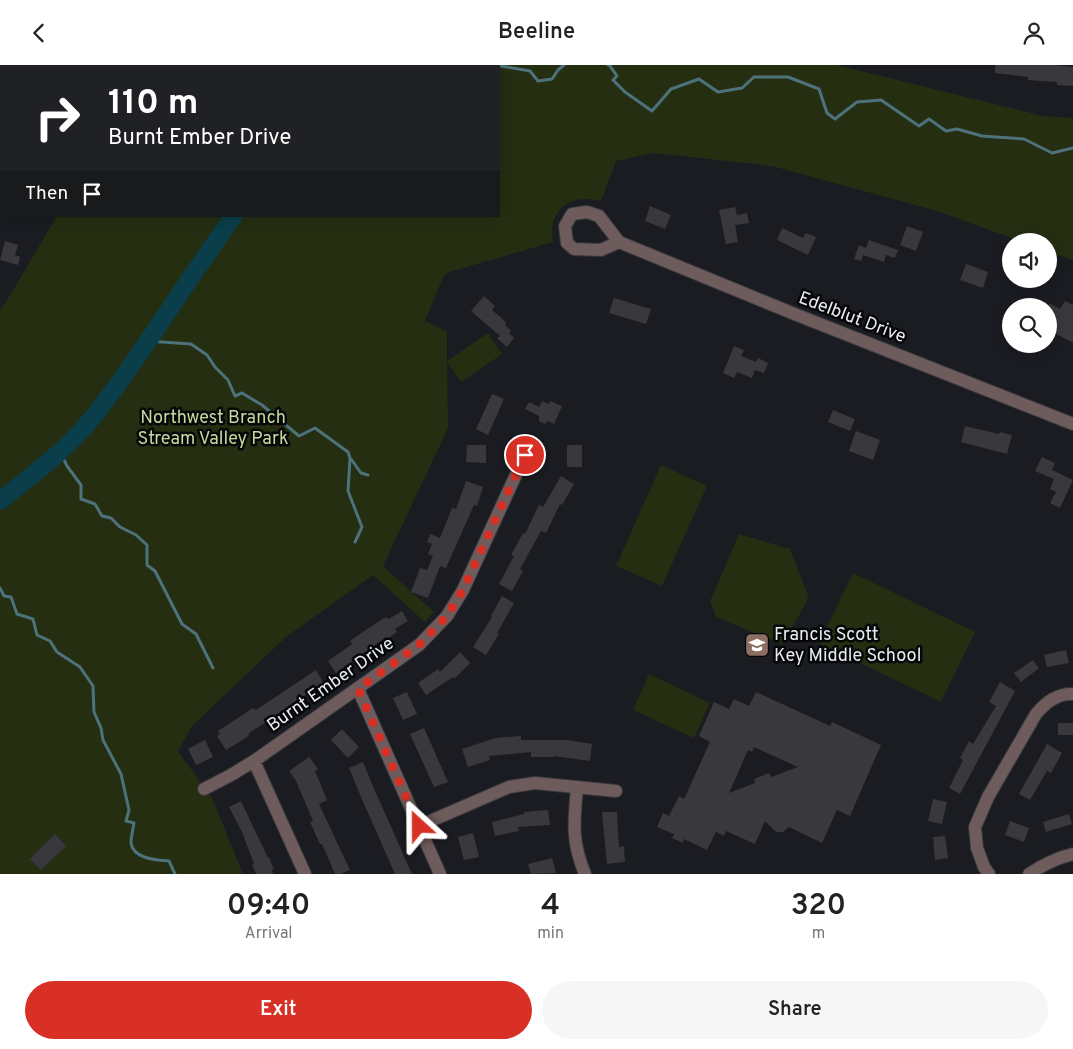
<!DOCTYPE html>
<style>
body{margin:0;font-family:Overpass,sans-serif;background:#f6f6f6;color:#222;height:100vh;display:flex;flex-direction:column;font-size:19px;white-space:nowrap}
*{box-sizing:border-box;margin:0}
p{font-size:16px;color:#767676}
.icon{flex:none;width:28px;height:28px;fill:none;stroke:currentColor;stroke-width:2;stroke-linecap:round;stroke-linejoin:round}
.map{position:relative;height:809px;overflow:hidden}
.drawer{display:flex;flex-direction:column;background:#fff;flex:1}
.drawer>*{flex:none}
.top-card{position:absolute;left:0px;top:0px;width:500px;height:152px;box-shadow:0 2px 12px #0003;background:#202124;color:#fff;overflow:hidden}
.tools{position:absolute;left:1002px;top:168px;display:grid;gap:10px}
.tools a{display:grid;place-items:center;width:55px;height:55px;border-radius:50%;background:#fff;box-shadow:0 2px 12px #0003;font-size:25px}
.pin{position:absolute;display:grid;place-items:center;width:42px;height:42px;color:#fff;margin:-21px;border:2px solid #fff;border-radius:50%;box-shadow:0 1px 5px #0007}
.me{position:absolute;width:55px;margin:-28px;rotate:336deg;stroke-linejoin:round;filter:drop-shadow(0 0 4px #0008)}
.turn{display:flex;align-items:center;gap:18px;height:105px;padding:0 25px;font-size:22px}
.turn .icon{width:65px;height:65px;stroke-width:2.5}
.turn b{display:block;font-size:35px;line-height:42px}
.then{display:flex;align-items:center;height:48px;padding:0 25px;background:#0003;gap:10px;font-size:19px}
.eta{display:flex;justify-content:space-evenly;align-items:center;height:85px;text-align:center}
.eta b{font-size:30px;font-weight:600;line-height:35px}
.button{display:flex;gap:10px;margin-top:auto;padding:10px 25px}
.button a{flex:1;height:58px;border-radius:30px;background:#d93025;color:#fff;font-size:20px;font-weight:600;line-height:58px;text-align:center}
.button a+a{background:#f6f6f6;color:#222}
header{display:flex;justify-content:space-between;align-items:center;height:65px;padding:0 25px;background:#fff;font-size:22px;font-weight:600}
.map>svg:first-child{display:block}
.green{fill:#252e11}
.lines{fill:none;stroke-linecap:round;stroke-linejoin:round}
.stream{stroke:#4d727c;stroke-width:3}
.river{stroke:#0a3e4a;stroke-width:18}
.building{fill:#39383d;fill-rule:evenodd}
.minor-casing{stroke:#38393f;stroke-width:14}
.minor{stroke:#6e5b5c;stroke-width:12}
.route{stroke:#d93025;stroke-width:9;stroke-dasharray:0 16.2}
.labels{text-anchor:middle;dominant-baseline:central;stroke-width:5;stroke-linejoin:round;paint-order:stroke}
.street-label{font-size:18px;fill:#eaecef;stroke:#060709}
.park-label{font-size:18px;fill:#c5da9c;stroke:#060709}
.poi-label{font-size:18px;fill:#eaecef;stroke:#060709;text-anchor:start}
</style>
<header><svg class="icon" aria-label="back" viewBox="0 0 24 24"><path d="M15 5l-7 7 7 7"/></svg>Beeline<svg class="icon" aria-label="person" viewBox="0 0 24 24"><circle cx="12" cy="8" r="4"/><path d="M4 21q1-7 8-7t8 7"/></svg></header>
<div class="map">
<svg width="1073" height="809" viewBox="0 0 1073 809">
<rect width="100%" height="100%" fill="#1b1c22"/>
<path class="green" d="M220 0H837L1043 51 1073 53V195L1049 187V176H1020L937 146 772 101 654 88 616 96 601 136C571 128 547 145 553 177L449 207 443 212 425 256 447 266V296L488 268 502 289 461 317 447 297 448 363 383 501 434 547 425 557 373 510 286 572 192 661 178 686 213 735 243 809H0V244L6 237 57 151H499V1H220Z
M661 400 707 421 662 521 616 501Z
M739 469 790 484 809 533 782 579 716 552 710 536Z
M853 508 975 567 941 637 819 578Z
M649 609 710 638 694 673 633 645Z"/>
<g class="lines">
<path class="stream" d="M495 0 530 6 538 16 552 14 558 5 564 0
M608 0 610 1 617 11 613 15 625 27 652 46 671 24 699 14 718 27 742 23 754 12H788L819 24 827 48 835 54 857 37 881 35 919 61 929 54 946 66 957 64 982 71 1024 74 1052 88 1073 83
M147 276 191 279 207 290 215 302 228 315 235 331 242 328 262 340 299 371 315 363 348 387 350 393 348 426 362 462 355 477
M60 387 67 401 81 420V434L95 439 102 451 111 453 120 462 136 470 147 480V500L155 506 182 559 196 569 213 603
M351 394 361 408 368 410
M0 523 4 531 11 532 17 549 33 554 37 570 50 576 57 587 80 602 93 621 94 647 101 663 103 675 121 709 129 745 126 756 134 758C133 764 131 772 131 778 133 794 157 795 169 796L175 809"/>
<path class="river" d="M0 436C32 410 67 385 93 352 144 288 185 217 234 151"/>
</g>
<path class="building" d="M995 0H1054L1073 2V21L1057 20V17L1028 15V12L995 8Z
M650 141 671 150 665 164 645 156Z
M735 142 737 150 747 148 749 158 735 160 738 177 726 179 719 145Z
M907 161 923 167 916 186 900 180Z
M782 163 803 173 806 168 816 172 808 190 777 175Z
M869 175 898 185 895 193 886 190 884 197 863 190 861 196 854 194 859 180 866 183Z
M5 176 18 180 15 190 20 192 18 200 0 195Z
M966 199 988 207 983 223 960 215Z
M484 231 495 241 492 245 506 257 505 260 511 266 509 268 514 273 507 282 497 273 500 271 471 246Z
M614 233 651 244 646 259 609 248Z
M1065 236 1073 240V278L1049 265V238L1060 244Z
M734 281 744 285 741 291 756 297 758 293 768 298 764 308 755 305 752 313 737 307 734 313 723 308Z
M492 329 504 334 488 370 476 364Z
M542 336 549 339 550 336 562 341 554 359 548 356 545 359 539 356V351L525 344 529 337 539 342Z
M833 345 855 354 850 366 828 357Z
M965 361 999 369 1000 367 1012 370 1007 389 961 377Z
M856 366 880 375 873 395 849 386Z
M467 380H486V398L466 397Z
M567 380H582V402H567Z
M1042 392 1055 398 1052 405 1073 415 1060 443 1050 438 1056 427 1050 424 1054 414 1035 406Z
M561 411 574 419 562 440 560 439 546 468 541 466 520 504 523 506 512 526 499 519 514 491 511 490 523 468 525 469 539 440 543 442Z
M466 416 483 422 477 441 474 440 446 503 440 501 428 533 411 527 420 503 427 505 433 491 428 489 432 479 427 477 430 469 440 473 452 443 456 444Z
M502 531 514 538 497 568 499 569 486 590 473 582 492 552 491 551Z
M402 546 408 556 395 564 397 567 387 574 386 572 336 608 328 596 352 579 350 576 367 564 386 552 389 554Z
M1066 585 1069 598 1047 602 1044 590Z
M460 587 470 598 454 614 453 612 426 630 418 618 438 604 440 607Z
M1033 595 1039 603 1021 617 1014 608Z
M316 605 324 619 302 632 248 669 249 671 226 685 217 671 220 669 218 666 253 643 256 645Z
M1000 617 1015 626 960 729 949 723 963 695 960 693 969 676 973 679 996 641 989 637Z
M407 627 417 649 403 655 393 633Z
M756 627 830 661 832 657 881 680 850 751 837 745 822 778 789 762 783 767H776L765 756 755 779 726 766 724 771 716 767 707 785 684 774 683 778 672 773 674 769 657 762 663 748 669 751 679 731 684 734 710 677 699 671 714 637 729 644 734 634 749 641ZM754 682 798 702 771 712 769 708 754 714 755 718 729 728 748 685 752 687Z
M1058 658H1073V670H1058Z
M424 663 448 717 434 722 410 669Z
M342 664 359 682 348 693 331 675Z
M521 671V675H567L592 679 590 696 554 691V692H531V687L489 691 490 695 468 702 462 684 495 673Z
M205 675 213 692 196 700 188 684Z
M1047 679 1062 688 1051 708 1047 706 1030 735 1019 729Z
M309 692 318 704 315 706 327 735 319 739 350 805 340 809H335L322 779H320L310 757 313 756 296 716 289 706Z
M363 697 372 719 412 809H395L361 732 349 703Z
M933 734 947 737 942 759 928 756Z
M241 736 268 793H269L274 804 272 805 273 809H256L252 800 254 799 242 767 229 742Z
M548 745 550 760 518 762 519 766 495 771 492 757 524 749V747Z
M602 747H617L619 782 624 781 625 797 607 799Z
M1069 749 1072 759 1046 767 1043 757Z
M1010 756 1029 763 1024 777 1005 770Z
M473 768 479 792 464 795 458 772Z
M55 769 66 781 41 805 30 794Z
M945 771 948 793 935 795 933 772Z
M552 793 556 808 531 809 528 799Z"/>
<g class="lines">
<defs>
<path id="minor" d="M64 0 65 1
M136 1 137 0
M619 177 601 185 574 184 567 178 565 161 572 149 587 147 599 151 619 177 797 250 1073 359
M358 624 440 809
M254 696 305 809
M577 722C574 757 571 775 585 809
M204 724 231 710 254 696 419 580 447 551 463 525 525 390
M419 761 509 722 535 718 616 726
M989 809 984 802 977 783 975 762 988 732 1036 649C1045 638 1057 628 1073 629
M1029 809C1044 799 1056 793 1073 789"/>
</defs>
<use href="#minor" class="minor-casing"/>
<use href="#minor" class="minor"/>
</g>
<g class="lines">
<path class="route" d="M419 761 358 624 419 580 447 551 463 525 525 390"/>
</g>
<defs>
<symbol id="school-square" viewBox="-11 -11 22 22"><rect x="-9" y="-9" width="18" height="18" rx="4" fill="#8d6e63" stroke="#060709"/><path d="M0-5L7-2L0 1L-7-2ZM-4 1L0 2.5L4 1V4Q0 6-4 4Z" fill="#fff"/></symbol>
</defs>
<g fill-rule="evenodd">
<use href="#school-square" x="743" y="566" width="28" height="28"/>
</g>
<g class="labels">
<g class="street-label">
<text transform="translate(852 253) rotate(21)">Edelblut Drive</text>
<text transform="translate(331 620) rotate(-35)">Burnt Ember Drive</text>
</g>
<g class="park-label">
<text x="213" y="353">Northwest Branch<tspan x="213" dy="21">Stream Valley Park</tspan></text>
</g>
<g class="poi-label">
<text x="774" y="570">Francis Scott<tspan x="774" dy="21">Key Middle School</tspan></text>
</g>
</g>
</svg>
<div class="tools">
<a><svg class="icon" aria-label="sound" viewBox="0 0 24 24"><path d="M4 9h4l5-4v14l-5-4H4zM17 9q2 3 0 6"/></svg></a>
<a><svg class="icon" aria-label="search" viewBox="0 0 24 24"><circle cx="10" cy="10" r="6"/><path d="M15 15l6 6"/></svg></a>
</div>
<div class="pin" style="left:525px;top:390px;background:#d93025"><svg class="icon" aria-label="arrive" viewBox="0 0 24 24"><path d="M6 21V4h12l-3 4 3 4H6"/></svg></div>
<svg class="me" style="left:419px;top:761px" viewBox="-20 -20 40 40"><path d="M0-17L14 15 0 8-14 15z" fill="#d93025" stroke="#fff" stroke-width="4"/></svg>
<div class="top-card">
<div class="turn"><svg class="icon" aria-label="right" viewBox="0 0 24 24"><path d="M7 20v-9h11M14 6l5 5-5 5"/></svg><div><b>110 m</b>Burnt Ember Drive</div></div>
<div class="then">Then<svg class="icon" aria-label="arrive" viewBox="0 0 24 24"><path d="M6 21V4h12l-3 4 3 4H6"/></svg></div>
</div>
</div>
<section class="drawer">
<div class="eta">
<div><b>09:40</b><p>Arrival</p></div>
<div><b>4</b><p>min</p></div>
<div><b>320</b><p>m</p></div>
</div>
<div class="button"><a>Exit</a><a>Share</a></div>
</section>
